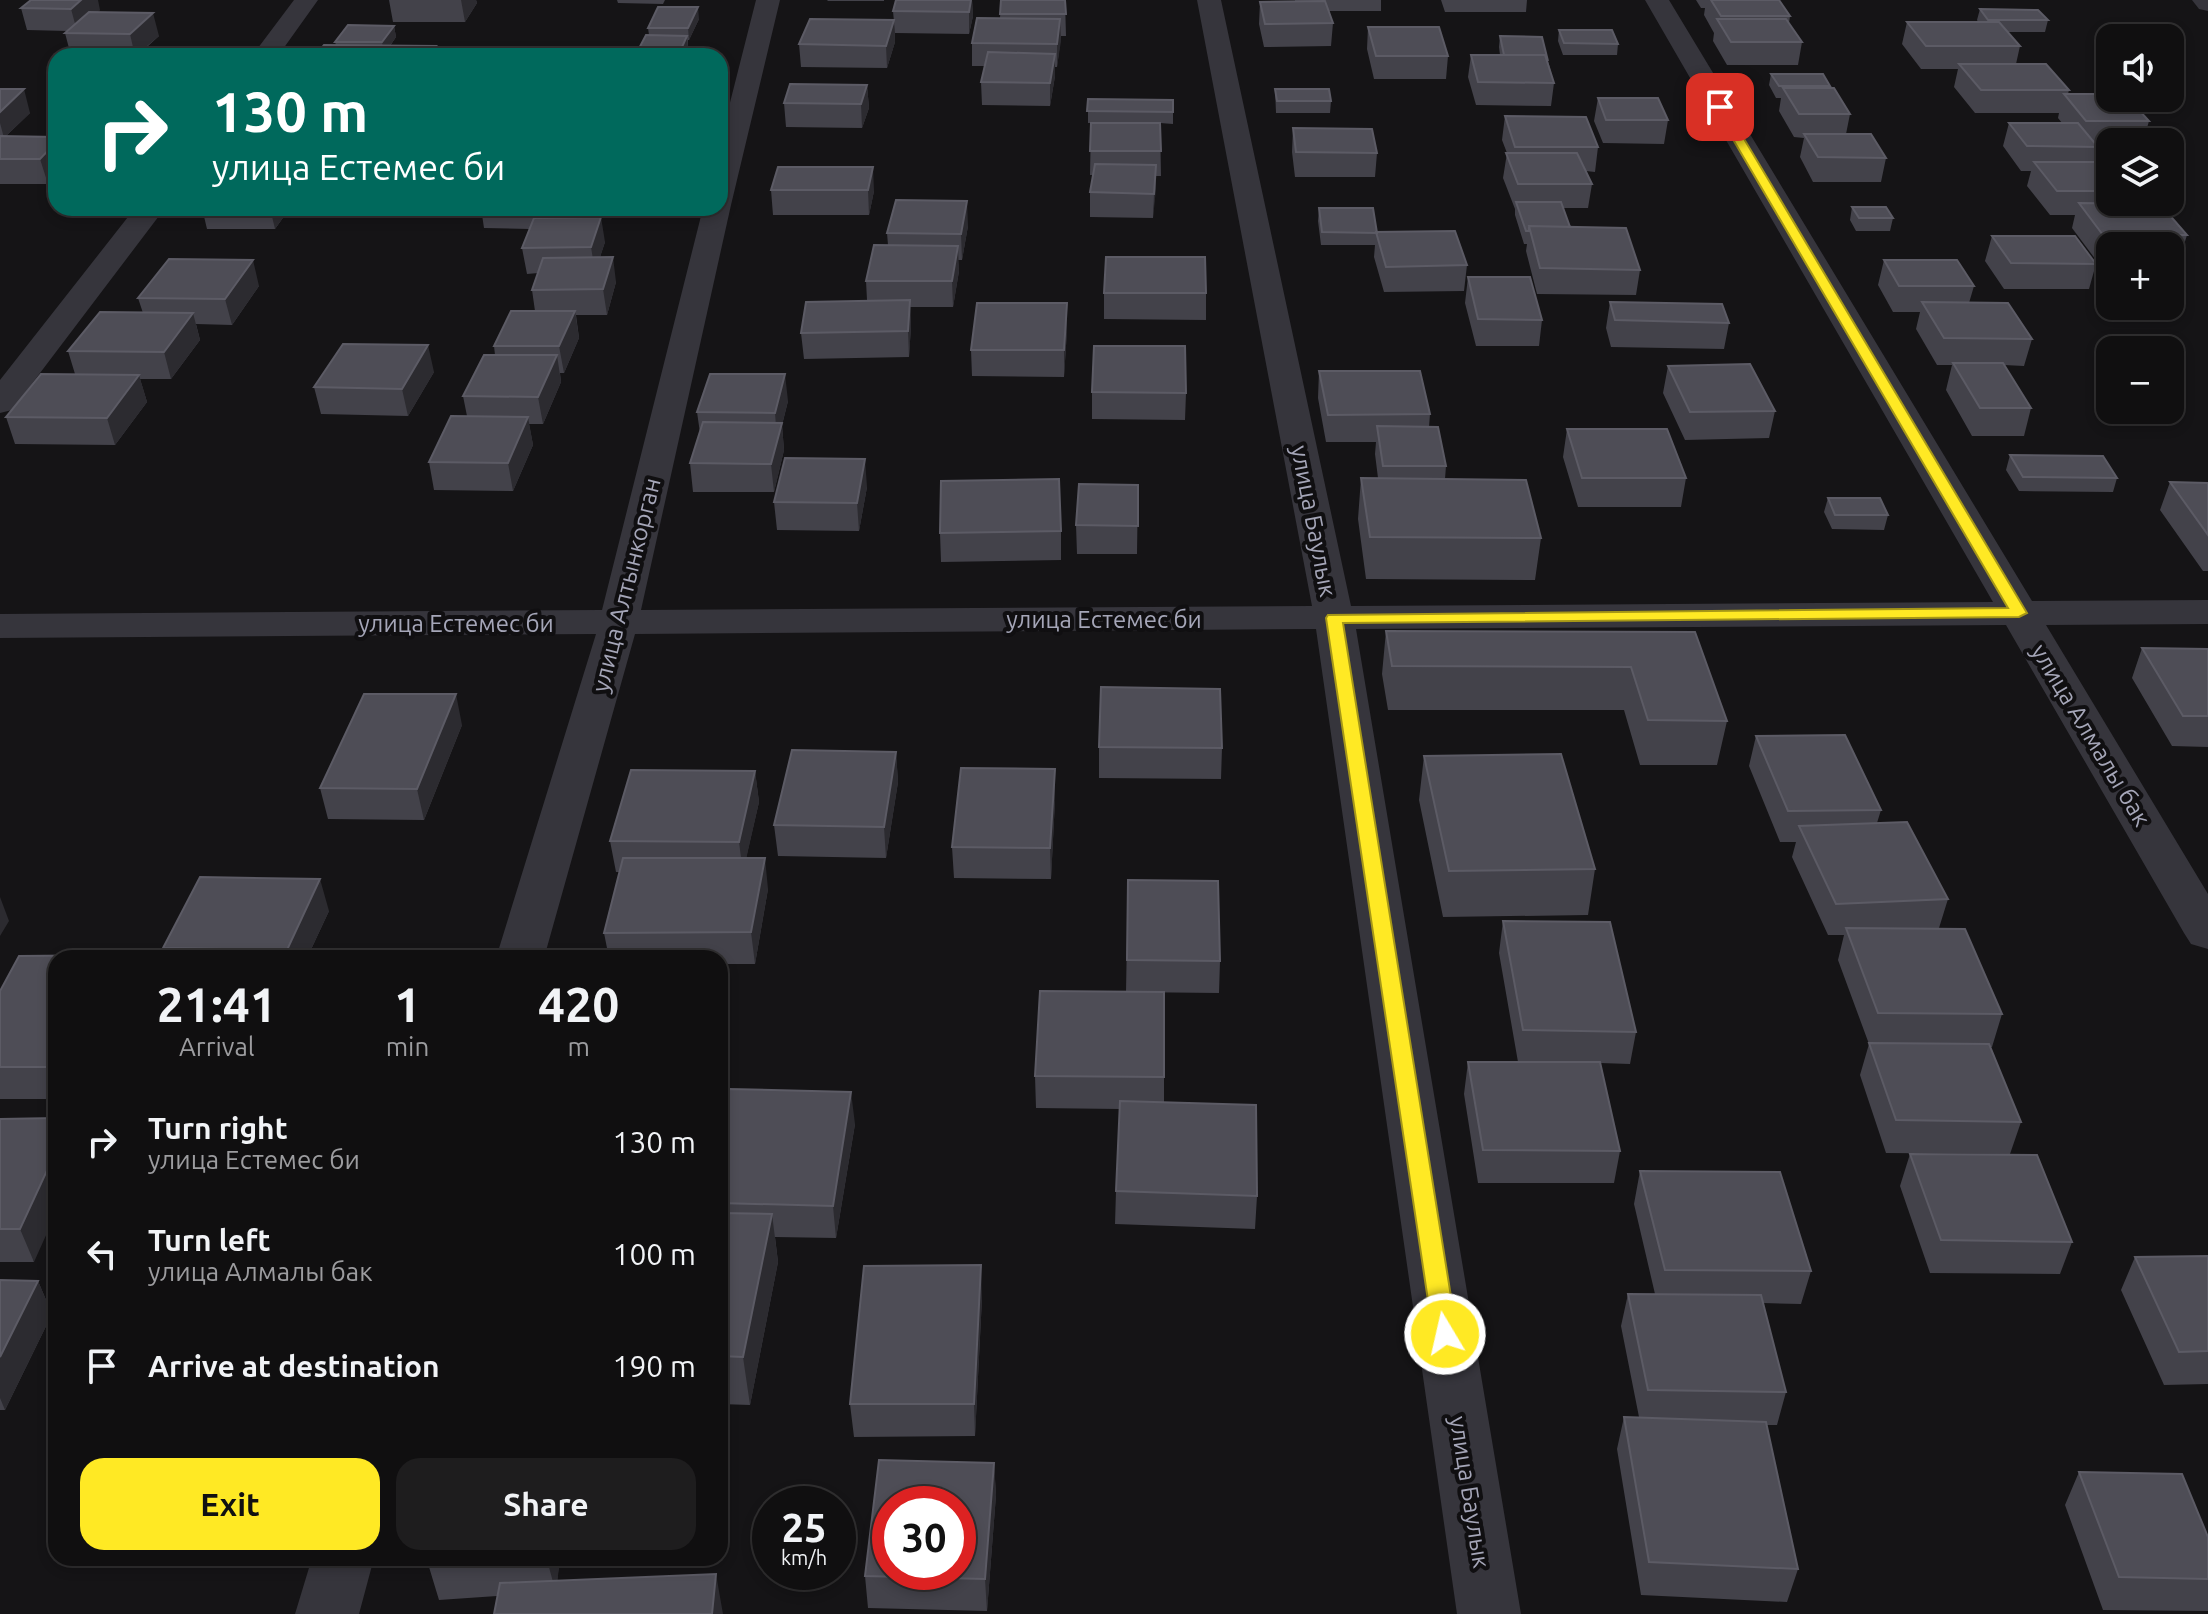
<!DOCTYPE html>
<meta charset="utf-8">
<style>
body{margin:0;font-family:Ubuntu,sans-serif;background:#1e1d1e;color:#f1f3f6;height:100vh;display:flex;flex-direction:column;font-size:30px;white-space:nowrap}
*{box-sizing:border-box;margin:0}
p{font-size:26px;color:#9c9c9f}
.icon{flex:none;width:44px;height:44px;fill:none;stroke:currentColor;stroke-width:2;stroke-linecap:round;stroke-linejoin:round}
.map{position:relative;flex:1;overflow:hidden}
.drawer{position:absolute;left:48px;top:950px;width:680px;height:616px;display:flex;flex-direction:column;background:#100f10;border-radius:24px;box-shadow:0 4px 12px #0003,0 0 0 2px #302f30}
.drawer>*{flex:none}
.guide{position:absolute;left:48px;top:48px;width:680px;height:168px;border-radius:24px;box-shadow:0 4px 12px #0003,0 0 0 2px #302f30;background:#00695c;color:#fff;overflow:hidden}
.tools{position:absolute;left:2096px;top:24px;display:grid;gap:16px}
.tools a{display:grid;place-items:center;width:88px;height:88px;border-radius:16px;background:#100f10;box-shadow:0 4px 12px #0003,0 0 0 2px #302f30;font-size:40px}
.speed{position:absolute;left:752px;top:1486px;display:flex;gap:16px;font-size:40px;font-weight:700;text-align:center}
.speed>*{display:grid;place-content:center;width:104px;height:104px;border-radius:50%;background:#100f10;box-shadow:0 4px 12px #0003,0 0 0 2px #302f30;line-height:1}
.speed small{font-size:20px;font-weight:400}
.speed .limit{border:12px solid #d22;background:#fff;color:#111}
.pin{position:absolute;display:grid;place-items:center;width:68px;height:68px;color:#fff;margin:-34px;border-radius:16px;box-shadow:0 4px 12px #0006}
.me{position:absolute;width:88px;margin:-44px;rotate:351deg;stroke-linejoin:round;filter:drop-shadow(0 0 6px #0008)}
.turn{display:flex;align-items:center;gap:28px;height:168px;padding:0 32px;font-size:36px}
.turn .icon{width:104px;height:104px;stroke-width:2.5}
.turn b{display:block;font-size:56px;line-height:68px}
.eta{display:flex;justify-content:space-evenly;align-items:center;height:136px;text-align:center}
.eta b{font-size:48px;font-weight:700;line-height:56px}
.cta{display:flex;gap:16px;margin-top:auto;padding:16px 32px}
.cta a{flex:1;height:92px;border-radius:24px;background:#ffe924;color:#111;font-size:32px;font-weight:700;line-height:92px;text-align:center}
.cta a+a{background:#1e1d1e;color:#f1f3f6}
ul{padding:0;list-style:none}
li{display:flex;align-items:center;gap:24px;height:112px;padding:0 32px}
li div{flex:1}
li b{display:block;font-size:30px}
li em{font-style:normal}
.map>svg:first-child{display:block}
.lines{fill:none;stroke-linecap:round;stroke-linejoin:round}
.minor{fill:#36353c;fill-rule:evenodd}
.tertiary{fill:#36353c;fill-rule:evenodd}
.wall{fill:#43424a}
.shaded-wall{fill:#2c2b30}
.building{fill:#4e4d56;stroke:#5c5b65;stroke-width:2;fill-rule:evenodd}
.route{fill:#ffe924;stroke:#a69717;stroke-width:2}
.labels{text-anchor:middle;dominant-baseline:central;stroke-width:8;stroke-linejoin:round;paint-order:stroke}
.street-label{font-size:24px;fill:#a5a6b8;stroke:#100f11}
</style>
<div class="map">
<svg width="2208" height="1614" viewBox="0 0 2208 1614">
<rect width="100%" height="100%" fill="#151416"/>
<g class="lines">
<path class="minor" d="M294 0H318L278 56H252Z
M756 0H780L731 205 641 610 1312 606 1197 0H1221L1351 606 1993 602 1645 0H1669L2032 601 2208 600V624L2046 625 2208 894V949L2191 944 2184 933 2006 625 1356 629 1521 1614H1457L1316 629 635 634 544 958H496L596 634 0 638V614L602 610 703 208H720V142Z
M135 208H165L12 410 0 413V380Z
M312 1558H374L359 1614H295Z"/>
<path class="tertiary" d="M2192 0H2208V11L2199 9Z"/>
</g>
<path class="wall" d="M389 0H476L477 3 465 22H393Z
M617 0H665L663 4 618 3Z
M827 0H884V1H828Z
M972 0 973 16 969 34 895 33 893 11Z
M1001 0H1065L1066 36H1061L1057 67H1055V76L1050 106 982 105 981 82 985 66H972V43L1000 18Z
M1295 0H1381V11H1329L1333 23 1331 46 1264 47 1259 24 1260 2 1295 1Z
M1441 0H1527L1526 12H1445Z
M1696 0H1779L1790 16 1789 23 1802 42 1798 65H1727L1713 41 1714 33 1704 15 1705 8H1701Z
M21 8 100 10 97 12 159 36 137 56H71L65 33 68 31 27 30Z
M1980 9 2048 20 2045 32H2007L2020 46 2016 64 2069 90 2068 94 2149 121 2143 142H2110V145H2097L2098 147 2094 162 2110 174V202H2121V204L2187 235 2179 261H2170V246H2110V260H2096L2072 228 2075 215H2050L2027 186 2031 171H2021L2003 146 2009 123H2062L2058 118 2059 113H1975L1954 87 1958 69H1921L1902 44 1907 22H1978L1977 20Z
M699 19 689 40H688V47L649 35 648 28Z
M894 20 895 42 887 68 801 67 799 44Z
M394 26 396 37 390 46 336 45 335 42Z
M1368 27 1448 56 1446 79H1374L1367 49Z
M1559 30 1618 44 1617 55H1563L1558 41Z
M1500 36 1548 61 1554 83 1551 106 1476 105 1468 77 1471 55H1500L1499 47Z
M1771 74 1830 86V88L1850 114 1846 134 1886 158 1881 182H1813L1800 157 1804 138 1794 137 1779 111 1781 98H1776L1769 85Z
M867 85 869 108 862 128 786 127 784 103Z
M0 89 30 113 6 136 56 137V174L48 184H0Z
M1275 89 1331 101 1330 113H1276Z
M1598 98 1668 120 1664 144 1603 143 1594 121Z
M1088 99 1173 100V124L1160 123 1161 176H1156L1153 218 1090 217V192L1093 175H1090L1091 123H1088Z
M1505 116 1598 147 1595 172 1586 171 1592 184 1588 208H1563L1570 227 1640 270 1636 295 1537 294 1526 251 1527 244H1524L1515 215V209L1503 178 1507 153 1502 140Z
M1293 128 1377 153 1375 177H1295L1292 152Z
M778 167 874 191 869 215H773L771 190Z
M1852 207 1893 218 1890 231H1856L1850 220Z
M202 208H290L275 229H207Z
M481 208H584L579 217 605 242 600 257 616 282 607 315H576L579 338 564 373H560L561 382 543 424H529L533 445 513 491 434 490 429 462 467 416 463 396 495 355 494 346 535 311 532 290 538 273 527 274 522 248 530 229 484 228Z
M1319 208 1377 232 1467 265 1464 291 1384 292 1374 257 1375 245H1321L1318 221Z
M968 226 962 260H958L959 271 953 307H910L911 326 909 357 804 359 801 333 867 300 866 281 888 245 887 233Z
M1992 236 2096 264 2089 289H2004L1985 261Z
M1884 260 1974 286 1969 303 2032 339 2024 366 2004 365 2031 408 2024 436H1972L1946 390 1952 365H1937L1916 329 1920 312H1893L1878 285Z
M1468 277 1542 320 1539 346H1476L1465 303Z
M259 286 232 325 196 324 200 340 171 379H140L147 402 115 445 15 444 6 417 75 374 68 351 143 313 138 298Z
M1104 293H1206V320L1104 319Z
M1610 302 1729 323 1724 349 1611 347 1606 328Z
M1067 303V330L1064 377 972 376 971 350Z
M1668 366 1775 411 1769 438 1685 440 1663 393Z
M1319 371 1430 414 1429 427 1446 466 1445 479 1541 538 1535 580 1366 579 1358 519 1361 478H1378L1375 454 1376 442H1326L1318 398Z
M434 372 408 416 321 414 314 387Z
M1092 392 1186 393 1185 420 1092 419Z
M788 401 782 425 784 450 774 492H693L690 463 700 433 697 412Z
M1567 429 1686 478 1681 507H1578L1563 457Z
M2010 455 2117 478 2113 492 2019 491 2006 470Z
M2170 482 2208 483V571H2203L2160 510Z
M1138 485 1137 554H1077L1076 525Z
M867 487 859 531 777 530 774 502Z
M1828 498 1888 515 1884 530 1832 529 1824 512Z
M1061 531V560L941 562 940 533Z
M1386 631 1695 632 1727 721 1717 765H1640L1624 710H1388L1382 674Z
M2142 648 2208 649V747L2172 746 2132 678Z
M462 725 424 820 328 819 320 788Z
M1756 736 1881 810 1877 823 1948 899 1939 928 2002 1014 1992 1047H1990L2021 1122 2010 1154 1886 1153 1860 1075 1869 1044 1838 960 1844 935H1828L1792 857 1796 842H1780L1749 766Z
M1099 747 1222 748 1221 779 1099 778Z
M896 752 898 782 886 858 778 856 774 825Z
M1424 756 1595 869 1588 915 1443 917 1419 800Z
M755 771 759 802 746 858 768 889 755 964H720V958H609L604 933 620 872H616L610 841Z
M1055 800 1051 879 954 878 952 847Z
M1128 880 1220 961 1219 993 1126 992Z
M329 911 307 958H166L163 948Z
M1503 921 1636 1032 1630 1064 1600 1063 1620 1151 1614 1183H1478L1464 1094 1468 1062H1518L1499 953Z
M56 958V1099H0V991Z
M1035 1076 1164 1077V1102L1257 1196 1255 1229 1115 1224 1116 1191 1120 1109 1036 1108Z
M0 1119 34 1262H0Z
M855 1124 836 1238 775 1237 778 1262 750 1405 720 1404V1127Z
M1910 1154 2072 1242 2060 1274 1930 1273 1900 1186Z
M1640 1171 1811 1271 1801 1304 1763 1303 1786 1392 1777 1425H1766L1798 1569 1787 1602 1641 1595 1617 1449 1624 1417H1639L1621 1326 1628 1294H1655L1634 1204Z
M2208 1256V1384L2164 1385 2121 1290 2135 1257Z
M0 1280 38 1281 52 1314 5 1410H0Z
M982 1298 975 1436 854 1437 850 1404Z
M994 1463 996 1495 987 1611 868 1608 865 1576Z
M2079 1472 2208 1579V1611L2103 1610 2065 1505Z
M431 1558H560L557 1581 497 1596 439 1600 429 1567Z"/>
<path class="shaded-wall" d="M81 0H98L100 10 77 31 71 9Z
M461 0H476L477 3 465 22Z
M971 0H972L973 16 969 34V12Z
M698 7 699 19 689 40 688 28Z
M153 13 159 36 135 56 130 34Z
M1060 19 1061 41 1057 67V44Z
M894 20 895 42 887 68 886 46Z
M394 26 396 37 384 54 382 42Z
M687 36 688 47 684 56H678Z
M436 46 438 56H429Z
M1055 54V76L1050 106V83Z
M867 85 869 108 862 128 861 104Z
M24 89 30 113 4 138 0 123V112Z
M56 142V174L48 184 40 159Z
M1156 165V189L1153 218 1154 194Z
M873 167 874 191 869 215 868 190Z
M967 201 968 226 962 260 961 234Z
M270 208H290L275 229Z
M571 208H584L574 229Z
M601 217 605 242 595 272 591 247Z
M958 246 959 271 953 307 952 281Z
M613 257 616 282 607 315 603 289Z
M253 260 259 286 232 325 225 299Z
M910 300 911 326 909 357 908 331Z
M1067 303V330L1064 377V350Z
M575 311 579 338 564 373 559 346Z
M193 313 200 340 171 379 164 352Z
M428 345 434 372 408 416 402 389Z
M557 355 561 382 543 424 538 397Z
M785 374 788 401 782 425 784 450 774 492 771 464 777 439 775 413Z
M139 375 147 402 115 445 107 418Z
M528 417 533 445 513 491 508 463Z
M865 459 867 487 859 531 857 503Z
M456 694 462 725 424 820 417 789Z
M896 752 898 782 886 858 884 827Z
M1055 769V800L1051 879 1050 848Z
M755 771 759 802 743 873 739 842Z
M765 858 768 889 755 964 751 932Z
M320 879 329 911 307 958H289L287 950Z
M0 897 9 921 0 936Z
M851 1092 855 1124 836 1238 833 1206Z
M56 1151V1213L34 1262 20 1229Z
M772 1214 778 1262 750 1405 743 1357Z
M981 1265 982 1298 975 1436 974 1404Z
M38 1281 52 1314 5 1410 0 1398V1357Z
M994 1463 996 1495 987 1611 985 1579Z
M548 1558H560L556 1593 547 1560Z
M716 1574 723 1614H712Z"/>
<path class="building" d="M31 0H81L71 9 21 8Z
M896 0H971L969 12 893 11Z
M1001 0H1065L1066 14H1000Z
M1711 0H1779L1790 16H1721Z
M1325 1 1333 23 1265 24 1260 2Z
M658 7H698L688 28H648Z
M1980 9 2038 10 2048 20H1988Z
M89 12 153 13 130 34 65 33Z
M977 18 1060 19 1057 44 972 43Z
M810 19 894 20 886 46 799 44Z
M1717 19H1786L1802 42H1731Z
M1907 22H1999L2020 46H1926Z
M348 25 394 26 382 42H335Z
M1368 27H1439L1448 56H1376Z
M1559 30H1612L1618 44 1564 43Z
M646 35 687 36 678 56H635Z
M1500 36 1542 37 1548 61 1545 55H1504Z
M324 45 436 46 429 56H315Z
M988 52 1055 54 1050 83 981 82Z
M1471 55H1545L1554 83 1478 82Z
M1959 64H2046L2069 90H1981Z
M1771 74H1823L1830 86H1779Z
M790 84 867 85 861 104 784 103Z
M1783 88H1834L1850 114H1799Z
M0 89H24L0 112Z
M1275 89H1329L1331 101H1277Z
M2064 94H2110V98H2128L2149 121H2086Z
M1598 98H1658L1668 120H1606Z
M1088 99 1173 100V112L1087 111Z
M1505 116 1586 117 1598 147H1515Z
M1091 123H1160L1161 151H1090Z
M2009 123H2078L2098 147 2027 146Z
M1293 128 1372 129 1377 153 1296 152Z
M1804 134H1871L1886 158 1818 157Z
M0 136 56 137V142L40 159H0Z
M1506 153H1577L1592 184H1518Z
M2034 162H2100L2110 174V191H2057Z
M1095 164 1156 165 1154 194 1090 192Z
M778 167H873L868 190H771Z
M896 200 967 201 961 234 887 233Z
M1516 202H1561L1570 227 1529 226V231H1526Z
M2079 203 2160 204 2187 235H2103Z
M1852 207H1886L1893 218H1859Z
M1319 208H1373L1377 233 1322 232Z
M601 217 591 247 522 248 534 218Z
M1529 226 1626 228 1640 270 1540 268Z
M1455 231 1467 265 1386 267 1376 232Z
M1992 236H2075L2096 264 2011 263Z
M874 245 958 246 952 281H866Z
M613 257 603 289 532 290 543 258Z
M1106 257H1205L1206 293H1104Z
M169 259 253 260 225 299 138 298Z
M1884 260H1957L1974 286H1899Z
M1468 277H1530L1542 320 1478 319Z
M910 300 908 331 801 333 806 302Z
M1610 302 1722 304 1729 323 1615 320Z
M1922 302 2008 303 2032 339 1944 338Z
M977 303H1067L1064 350H971Z
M511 311H575L559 346H494Z
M100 312 193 313 164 352 68 351Z
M343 344 428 345 402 389 314 387Z
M1094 346H1185L1186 393 1092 392Z
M484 355H557L538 397 463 396Z
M1953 363H2003L2031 408H1980Z
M1750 364 1775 411 1690 412 1668 366Z
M1319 371H1420L1430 414 1328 415Z
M41 374 139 375 107 418 6 417Z
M710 374H785L775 413 697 412Z
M451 416 528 417 508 463 429 462Z
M703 422 782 423 771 464 690 463Z
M1377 426 1438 427 1446 466H1383Z
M1567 429H1667L1686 478H1582Z
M2010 455 2103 456 2117 478 2023 477Z
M785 458 865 459 857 503 774 502Z
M1361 478 1526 480 1541 538 1370 537Z
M1059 479 1061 531 940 533 941 481Z
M2170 482 2208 483V535Z
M1079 484 1138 485V526L1076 525Z
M1828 498H1880L1888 515H1835Z
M1386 631 1695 632 1727 721 1648 720 1631 667 1392 666Z
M2142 648 2208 649V716H2183Z
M1101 687 1220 689 1222 748 1099 747Z
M364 694H456L417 789 320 788Z
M1845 735 1881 810 1788 811 1756 736Z
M792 750 896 752 884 827 774 825Z
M1561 754 1595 869 1449 871 1424 756Z
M961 768 1055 769 1050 848 952 847Z
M631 770 755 771 739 842 610 841Z
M1907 822 1948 899 1836 904 1799 826Z
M623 858H765L751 932 604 933Z
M200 877 320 879 287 950 163 948Z
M1128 880 1218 881 1220 961 1127 960Z
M1503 921 1610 922 1636 1032 1523 1030Z
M1846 928 1965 929 2002 1014 1878 1013Z
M128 955 127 958H56V1067H0V991L19 956Z
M1040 991 1164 992V1077L1035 1076Z
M1869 1043 1989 1044 2021 1122 1896 1120Z
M1468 1062H1600L1620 1151 1483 1150Z
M729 1089 851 1092 833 1206 720 1203V1127Z
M1120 1101 1256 1105 1257 1196 1116 1191Z
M56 1118V1151L20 1229H0V1119Z
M1910 1154 2037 1155 2072 1242 1941 1240Z
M1640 1171 1780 1172 1811 1271 1665 1270Z
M720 1213 772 1214 743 1357 720 1356Z
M2208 1256V1351L2179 1352 2135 1257Z
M981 1265 974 1404H850L864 1266Z
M0 1280 38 1281 0 1357Z
M1628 1294 1761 1295 1786 1392 1648 1390Z
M1624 1417 1766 1422 1798 1569 1649 1562Z
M879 1460 994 1463 985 1579 865 1576ZM890 1504H958V1572H890Z
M2079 1472 2182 1474 2208 1537V1579L2119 1577Z
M431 1558H548L547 1560 429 1567Z
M716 1574 712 1614H494L500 1583Z"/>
<path class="route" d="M1716 104 1725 107 2027 613 2019 617 1343 623 1457 1334 1453 1340 1445 1343 1437 1340 1433 1334 1326 618 1328 615 2008 608 1714 107Z"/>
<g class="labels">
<g class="street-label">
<text transform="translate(1314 521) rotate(79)">улица Баулык</text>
<text transform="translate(626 585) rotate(-76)">улица Алтынкорган</text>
<text x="1104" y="619">улица Естемес би</text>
<text x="456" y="623">улица Естемес би</text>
<text transform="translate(2091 735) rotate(59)">улица Алмалы бак</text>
<text transform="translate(1470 1492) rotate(81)">улица Баулык</text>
</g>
</g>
</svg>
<div class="tools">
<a><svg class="icon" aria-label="sound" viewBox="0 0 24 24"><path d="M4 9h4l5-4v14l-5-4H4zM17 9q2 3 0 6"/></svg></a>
<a><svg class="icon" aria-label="layers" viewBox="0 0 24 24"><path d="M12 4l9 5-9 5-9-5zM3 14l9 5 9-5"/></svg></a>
<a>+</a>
<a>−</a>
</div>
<div class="speed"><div>25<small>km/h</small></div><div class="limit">30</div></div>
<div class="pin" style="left:1720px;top:107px;background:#d93025"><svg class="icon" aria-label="arrive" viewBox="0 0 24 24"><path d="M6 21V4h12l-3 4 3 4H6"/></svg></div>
<svg class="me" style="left:1445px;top:1334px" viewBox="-20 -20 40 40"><circle r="17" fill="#ffe924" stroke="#fff" stroke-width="3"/><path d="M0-11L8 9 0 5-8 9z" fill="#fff"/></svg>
<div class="guide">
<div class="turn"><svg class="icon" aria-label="right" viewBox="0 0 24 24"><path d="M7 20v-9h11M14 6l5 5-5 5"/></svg><div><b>130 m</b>улица Естемес би</div></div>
</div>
<section class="drawer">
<div class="eta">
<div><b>21:41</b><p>Arrival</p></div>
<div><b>1</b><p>min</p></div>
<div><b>420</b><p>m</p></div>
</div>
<ul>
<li><svg class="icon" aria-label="right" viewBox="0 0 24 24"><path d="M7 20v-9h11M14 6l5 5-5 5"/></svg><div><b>Turn right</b><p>улица Естемес би</p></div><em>130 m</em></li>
<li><svg class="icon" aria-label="left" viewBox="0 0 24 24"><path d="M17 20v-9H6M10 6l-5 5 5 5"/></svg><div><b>Turn left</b><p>улица Алмалы бак</p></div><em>100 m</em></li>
<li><svg class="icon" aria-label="arrive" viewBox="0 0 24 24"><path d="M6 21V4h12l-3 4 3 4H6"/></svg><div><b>Arrive at destination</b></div><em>190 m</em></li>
</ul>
<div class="cta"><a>Exit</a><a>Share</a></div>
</section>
</div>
